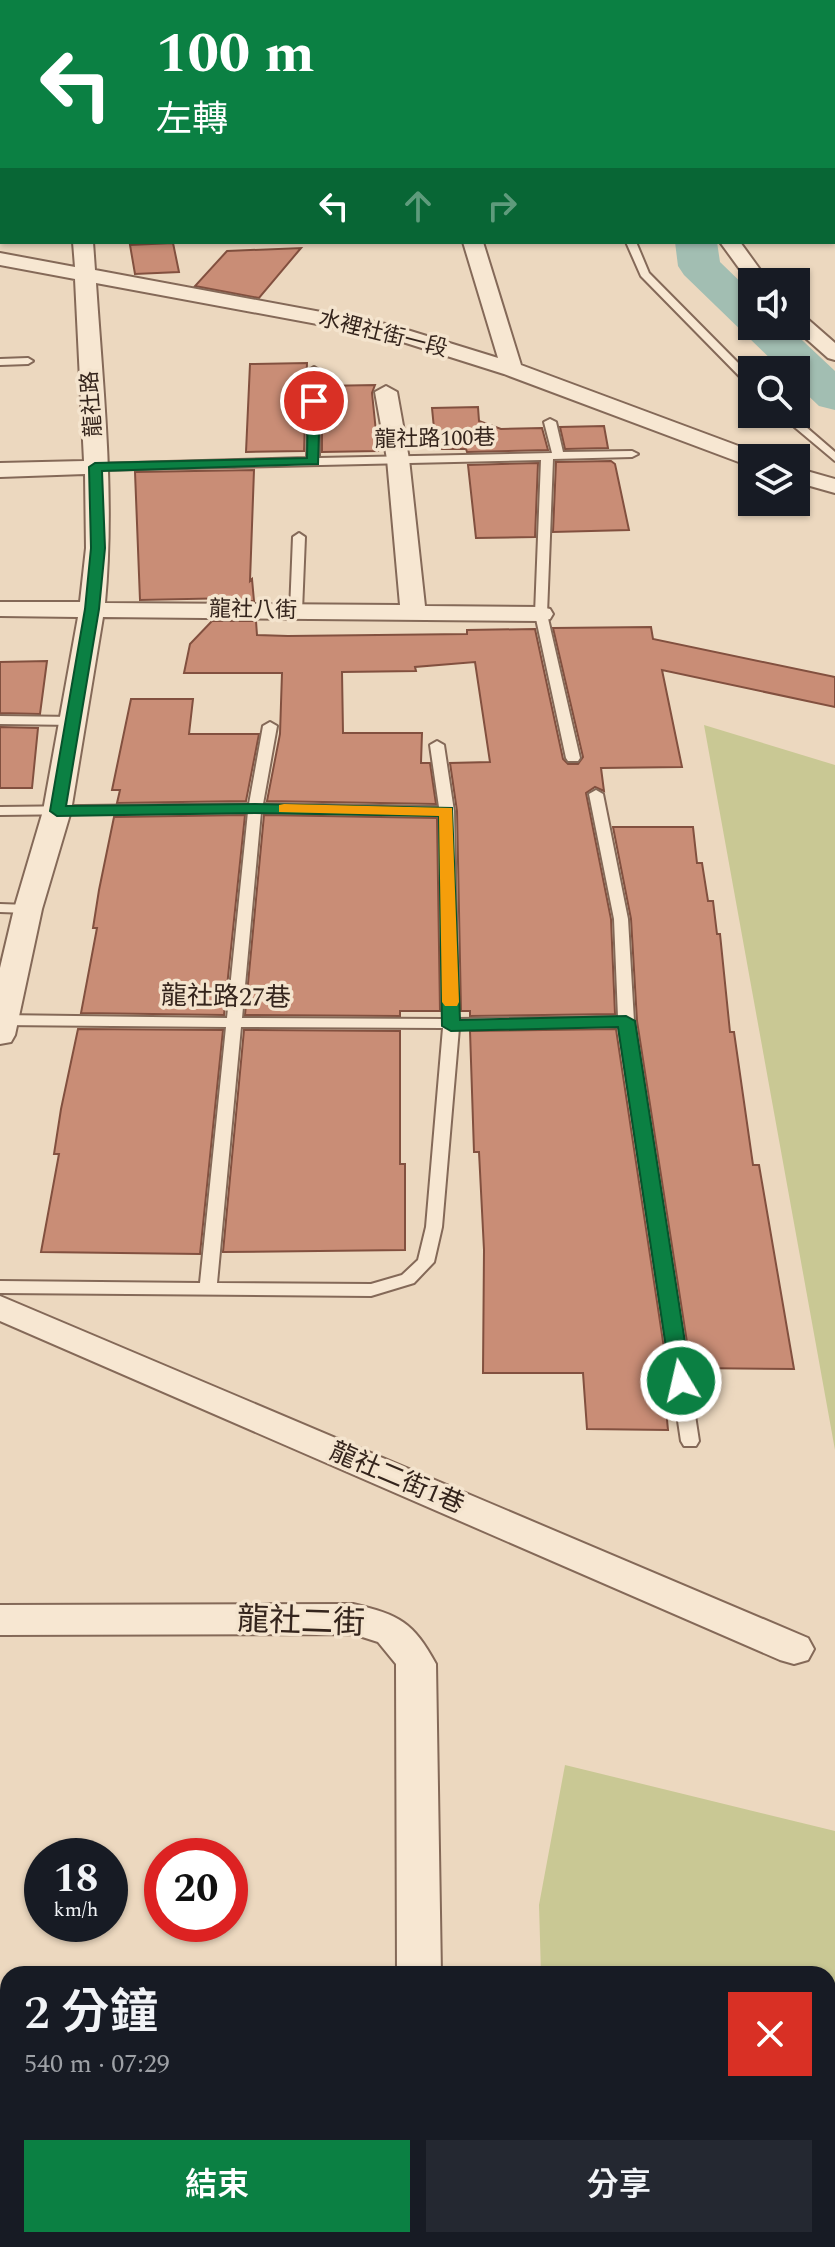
<!DOCTYPE html>
<html lang="zh-TW">
<meta charset="utf-8">
<style>
body{margin:0;font-family:Spectral,"Noto Sans TC",serif;background:#242831;color:#f1f3f6;height:100vh;display:flex;flex-direction:column;font-size:30px;white-space:nowrap}
*{box-sizing:border-box;margin:0}
p{font-size:26px;color:#9ea1a6}
.icon{flex:none;width:44px;height:44px;fill:none;stroke:currentColor;stroke-width:2;stroke-linecap:round;stroke-linejoin:round}
.map{position:relative;flex:1;overflow:hidden}
.side{position:absolute;left:0px;top:1966px;width:836px;height:282px;display:flex;flex-direction:column;background:#171b24;border-radius:24px 24px 0 0;box-shadow:0 2px 6px #0004}
.side>*{flex:none}
.guide{position:absolute;left:0px;top:0px;width:836px;height:244px;box-shadow:0 2px 6px #0004;background:#0b8043;color:#fff;overflow:hidden}
.fabs{position:absolute;left:738px;top:268px;display:grid;gap:16px}
.fabs a{display:grid;place-items:center;width:72px;height:72px;border-radius:0px;background:#171b24;box-shadow:0 2px 6px #0004;font-size:40px}
.speed{position:absolute;left:24px;top:1838px;display:flex;gap:16px;font-size:40px;font-weight:700;text-align:center}
.speed>*{display:grid;place-content:center;width:104px;height:104px;border-radius:50%;background:#171b24;box-shadow:0 2px 6px #0004;line-height:1}
.speed small{font-size:20px;font-weight:400}
.speed .limit{border:12px solid #d22;background:#fff;color:#111}
.pin{position:absolute;display:grid;place-items:center;width:68px;height:68px;color:#fff;margin:-34px;border:4px solid #fff;border-radius:50%;box-shadow:0 2px 8px #0007}
.me{position:absolute;width:88px;margin:-44px;rotate:351deg;stroke-linejoin:round;filter:drop-shadow(0 0 6px #0008)}
.turn{display:flex;align-items:center;gap:28px;height:168px;padding:0 24px;font-size:36px}
.turn .icon{width:104px;height:104px;stroke-width:2.5}
.turn b{display:block;font-size:56px;line-height:68px}
.lanes{display:flex;align-items:center;height:76px;padding:0 24px;background:#0003;justify-content:center;gap:40px;direction:ltr}
.lanes .off{opacity:.35}
.round{display:grid;place-items:center;flex:none;width:84px;height:84px;border-radius:0px;background:#242831}
.head{display:flex;align-items:center;justify-content:space-between;height:136px;padding:0 24px}
h1{font-size:48px;font-weight:600;line-height:60px}
.action{display:flex;gap:16px;margin-top:auto;padding:16px 24px}
.action a{flex:1;height:92px;border-radius:0px;background:#0b8043;color:#fff;font-size:32px;font-weight:600;line-height:92px;text-align:center}
.action a+a{background:#242831;color:#f1f3f6}
.map>svg:first-child{display:block}
.green{fill:#c9c894}
.lines{fill:none;stroke-linecap:round;stroke-linejoin:round}
.river{fill:#a2beb2;fill-rule:evenodd}
.building{fill:#c98d76;stroke:#82503f;stroke-width:2}
.service-casing{stroke:#846958;stroke-width:4}
.minor-casing{stroke:#846958;stroke-width:4}
.service{fill:#f7e7d2;fill-rule:evenodd}
.minor{fill:#f7e7d2;fill-rule:evenodd}
.route{fill:#0b8043;stroke:#07532c;stroke-width:2}
.slow{fill:#f59e0b}
.labels{text-anchor:middle;dominant-baseline:central;stroke-width:7;stroke-linejoin:round;paint-order:stroke}
.far-street-label{font-size:22px;fill:#34241c;stroke:#f4e4ce}
.street-label{font-size:26px;fill:#34241c;stroke:#f4e4ce}
.near-street-label{font-size:32px;fill:#34241c;stroke:#f4e4ce}
</style>
<div class="map">
<svg width="835" height="2247" viewBox="0 0 835 2247">
<rect width="100%" height="100%" fill="#ecd8bf"/>
<path class="green" d="M19 0H414L21 2Z
M704 725 835 765V1450Z
M565 1765 835 1831V2247H633L631 2240H828V1974H541L539 1905Z"/>
<g class="lines">
<path class="river" d="M675 242H717L720 262 752 293V326H787L835 371V410L819 406 796 384V370H782L684 275 678 266Z"/>
</g>
<path class="building" d="M173 243 179 272 135 274 130 245Z
M301 248 259 298 195 286 227 251Z
M307 363 304 451 246 452 250 364Z
M375 385 372 393 378 451 322 452V386Z
M478 407 479 421 501 429 542 428 548 450 467 452 466 449H436L432 408Z
M604 426 608 448 565 449 560 427Z
M611 461 615 464 629 530 553 532 556 462Z
M538 463 535 537 476 538 468 465Z
M254 470 250 581 252 579 254 601H231L234 598 140 600 135 472Z
M212 621H256L257 635 288 636 467 634V630L535 629 563 759 568 764H578L583 757 553 628 651 627 653 639 835 677V707L662 670 682 767 601 768 604 791 595 787 586 793 611 919 615 1014 470 1016V1011H461L457 811 450 763 490 762 475 662 415 667 416 671 342 672 343 733H422L421 763H430L436 804 267 801 280 734 282 673H184L190 644Z
M47 661 40 714 0 713V662Z
M131 699H193L189 734H259L246 801 117 803 120 790H112Z
M0 727 38 728 32 788H0Z
M245 815 224 1015 81 1013 97 928H93L99 890 114 817Z
M264 815 437 818 440 1011H400V1016L245 1015Z
M613 827H693L697 863H702L708 901H713L717 934H720L730 1032H734L753 1165H759L794 1369 691 1368 637 1021 631 919Z
M78 1029 223 1030 200 1254 41 1252 59 1154H54L61 1109Z
M616 1029 667 1368H662L668 1430 587 1429 583 1373H483L484 1250 479 1152H474L470 1031Z
M244 1030 400 1031V1164H405V1250L223 1252Z"/>
<g class="lines">
<defs>
<path id="service" d="M433 0H442L432 2Z
M0 64H2V70H0Z
M626 242H636L649 273 752 377V386L748 385 641 276Z
M0 359 28 358 33 361 28 364 0 365Z
M314 367 319 370V458L552 453 544 422 550 419 556 422 563 452 632 451 638 454 632 457 553 459 547 614 580 758 578 761H568L566 758 535 614 541 460 95 470 89 467 95 464 307 458 309 370Z
M779 414H791L835 452V461Z
M299 533 305 537 302 611 296 615 290 611 293 537Z
M0 716 75 717 82 721 75 725 0 724Z
M270 722 277 726 263 804 439 807 430 745 437 741 444 745 454 811 458 1019 618 1017 614 919 589 794 596 790 603 794 628 919 634 1021 699 1441 696 1446H684L681 1441 619 1026 459 1028 442 1227 434 1262 414 1283 371 1296 0 1293V1281L200 1283 226 1027 0 1025V1015L227 1018 248 812 0 815V807L249 804 263 726ZM261 812 440 815 443 1019 242 1018ZM241 1027 443 1028 426 1227 418 1260 402 1275 371 1284 217 1283Z
M0 904 28 905 35 909 28 913 0 912Z"/>
<path id="minor" d="M0 19 2 20V30L0 29Z
M834 61H835V71H834Z
M0 73H2L0 84Z
M0 206H2V218H0Z
M73 242H93L95 270 391 325 498 358 463 242H483L521 365 760 454 763 458H752V466L744 464 504 374 387 337 96 283C103 389 115 496 105 603L400 605 387 459 375 392 386 386 397 392 409 459 425 606 541 607 550 609 553 614 550 619 541 621 103 617 71 811 42 909 15 1035 11 1042 0 1044V968L14 909 43 811 78 617 0 616V602H80L86 548 85 474 0 477V463L84 461 75 279 0 265V253L75 267Z
M720 242H740L769 282H752V286Z
M796 313 803 315 835 343V360L828 358 792 326H796Z
M796 468 835 479V493L796 482Z
M0 1296 808 1638 814 1649 808 1660 794 1664 780 1660 0 1321Z
M353 1604C400 1615 413 1622 436 1664L441 1974H397L396 1664 378 1642 353 1634 0 1635V1605Z
M275 2240H325L322 2247H272Z"/>
</defs>
<use href="#service" class="service-casing"/>
<use href="#minor" class="minor-casing"/>
<use href="#service" class="service"/>
<use href="#minor" class="minor"/>
</g>
<path class="route" d="M314 397 320 401 318 464 102 471 105 548 99 609 66 806 255 804 452 808 460 1020 626 1016 635 1021 691 1381 688 1386H674L671 1381 618 1027 451 1031 442 1026 439 816 255 813 57 816 50 811 85 609 91 548 89 467 95 463 307 458 308 401Z"/>
<path class="slow" d="M284 804 452 808 459 1002 457 1006H445L442 1002 439 816 279 812V805Z"/>
<g class="labels">
<g class="far-street-label">
<text transform="translate(383 334) rotate(14)">水裡社街一段</text>
<text transform="translate(92 404) rotate(-94)">龍社路</text>
<text transform="translate(435 439) rotate(-1)">龍社路100巷</text>
<text transform="translate(253 610) rotate(1)">龍社八街</text>
</g>
<g class="street-label">
<text transform="translate(226 997) rotate(1)">龍社路27巷</text>
<text transform="translate(397 1478) rotate(23)">龍社二街1巷</text>
</g>
<g class="near-street-label">
<text transform="translate(301 1622) rotate(2)">龍社二街</text>
</g>
</g>
</svg>
<div class="fabs">
<a><svg class="icon" aria-label="sound" viewBox="0 0 24 24"><path d="M4 9h4l5-4v14l-5-4H4zM17 9q2 3 0 6"/></svg></a>
<a><svg class="icon" aria-label="search" viewBox="0 0 24 24"><circle cx="10" cy="10" r="6"/><path d="M15 15l6 6"/></svg></a>
<a><svg class="icon" aria-label="layers" viewBox="0 0 24 24"><path d="M12 4l9 5-9 5-9-5zM3 14l9 5 9-5"/></svg></a>
</div>
<div class="speed"><div>18<small>km/h</small></div><div class="limit">20</div></div>
<div class="pin" style="left:314px;top:401px;background:#d93025"><svg class="icon" aria-label="arrive" viewBox="0 0 24 24"><path d="M6 21V4h12l-3 4 3 4H6"/></svg></div>
<svg class="me" style="left:681px;top:1381px" viewBox="-20 -20 40 40"><circle r="17" fill="#0b8043" stroke="#fff" stroke-width="3"/><path d="M0-11L8 9 0 5-8 9z" fill="#fff"/></svg>
<div class="guide">
<div class="turn"><svg class="icon" aria-label="left" viewBox="0 0 24 24"><path d="M17 20v-9H6M10 6l-5 5 5 5"/></svg><div><b>100 m</b>左轉</div></div>
<div class="lanes"><svg class="icon" aria-label="left" viewBox="0 0 24 24"><path d="M17 20v-9H6M10 6l-5 5 5 5"/></svg><svg class="icon off" aria-label="ahead" viewBox="0 0 24 24"><path d="M12 20V5M6 11l6-6 6 6"/></svg><svg class="icon off" aria-label="right" viewBox="0 0 24 24"><path d="M7 20v-9h11M14 6l5 5-5 5"/></svg></div>
</div>
<section class="side">
<div class="head"><div><h1>2 分鐘</h1><p>540 m · 07:29</p></div><a class="round" style="background:#d93025;color:#fff"><svg class="icon" aria-label="close" viewBox="0 0 24 24"><path d="M6 6l12 12M18 6L6 18"/></svg></a></div>
<div class="action"><a>結束</a><a>分享</a></div>
</section>
</div>
